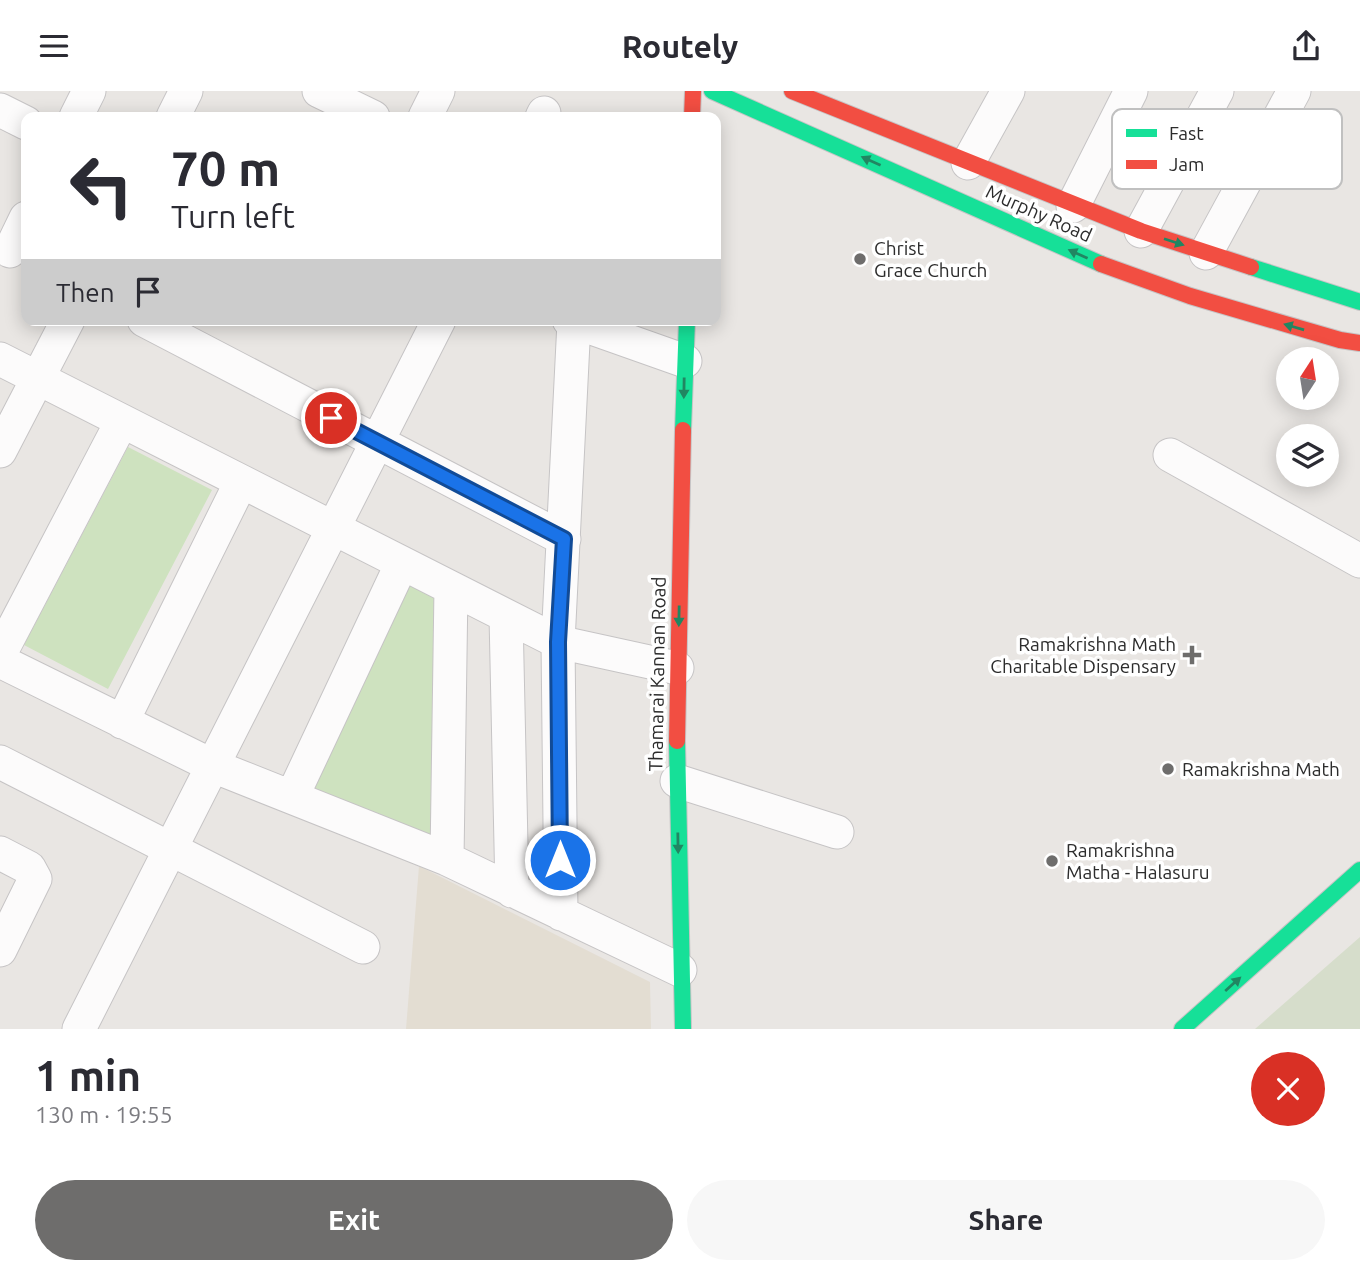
<!DOCTYPE html>
<meta charset="utf-8">
<style>
body{margin:0;font-family:Ubuntu,sans-serif;background:#f7f7f7;color:#2b2b33;height:100vh;display:flex;flex-direction:column;font-size:26px;white-space:nowrap}
*{box-sizing:border-box;margin:0}
p{font-size:23px;color:#7c7c81}
.icon{flex:none;width:38px;height:38px;fill:none;stroke:currentColor;stroke-width:2;stroke-linecap:round;stroke-linejoin:round}
.map{position:relative;height:938px;overflow:hidden}
.sheet{display:flex;flex-direction:column;background:#fff;flex:1}
.sheet>*{flex:none}
.guide{position:absolute;left:21px;top:21px;width:700px;height:214px;border-radius:14px;box-shadow:0 4px 18px #0003;background:#fff;color:#2b2b33;overflow:hidden}
.needle{width:46px;rotate:12deg}
.tools{position:absolute;left:1276px;top:256px;display:grid;gap:14px}
.tools a{display:grid;place-items:center;width:63px;height:63px;border-radius:50%;background:#fff;box-shadow:0 4px 18px #0003;font-size:35px}
.pin{position:absolute;display:grid;place-items:center;width:60px;height:60px;color:#fff;margin:-30px;border:4px solid #fff;border-radius:50%;box-shadow:0 2px 7px #0007}
.me{position:absolute;width:77px;margin:-38px;rotate:0deg;stroke-linejoin:round;filter:drop-shadow(0 0 5px #0008)}
.turn{display:flex;align-items:center;gap:24px;height:147px;padding:0 35px;font-size:32px}
.turn .icon{width:91px;height:91px;stroke-width:2.5}
.turn b{display:block;font-size:49px;line-height:60px}
.then{display:flex;align-items:center;height:66px;padding:0 35px;background:#0003;gap:14px;font-size:26px}
.round{display:grid;place-items:center;flex:none;width:74px;height:74px;border-radius:37px;background:#f7f7f7}
.head{display:flex;align-items:center;justify-content:space-between;height:119px;padding:0 35px}
h1{font-size:42px;font-weight:700;line-height:52px}
.primary-button{display:flex;gap:14px;margin-top:auto;padding:14px 35px}
.primary-button a{flex:1;height:80px;border-radius:42px;background:#6e6d6c;color:#fff;font-size:28px;font-weight:700;line-height:80px;text-align:center}
.primary-button a+a{background:#f7f7f7;color:#2b2b33}
header{display:flex;justify-content:space-between;align-items:center;height:91px;padding:0 35px;background:#fff;font-size:32px;font-weight:700}
.map>svg:first-child{display:block}
.education{fill:#e3ddd2}
.green{fill:#cee2bf}
.cemetery{fill:#d6ddcb}
.lines{fill:none;stroke-linecap:round;stroke-linejoin:round}
.street-casing{stroke:#c6c4c5;stroke-width:35}
.fast-casing{stroke:#c6c4c5;stroke-width:18}
.jam-casing{stroke:#c6c4c5;stroke-width:18}
.street{stroke:#fcfbfb;stroke-width:33}
.fast{stroke:#16e098;stroke-width:16}
.jam{stroke:#f24e42;stroke-width:16}
.oneway{fill:#218662}
.route-casing{stroke:#114b97;stroke-width:18}
.route{stroke:#1a73e8;stroke-width:12}
.poi-dot{fill:#6e6d6c;stroke:#fff;stroke-width:2.5}
.labels{text-anchor:middle;dominant-baseline:central;stroke-width:7;stroke-linejoin:round;paint-order:stroke}
.street-label{font-size:19px;fill:#2c2c2c;stroke:#fff}
.poi-label{font-size:19px;fill:#2c2c2c;stroke:#fff;text-anchor:start}
.key{fill:#fff;stroke:#c0c0c0;stroke-width:2}
.key-label{font-size:19px;fill:#2c2c2c}
</style>
<header><svg class="icon" aria-label="menu" viewBox="0 0 24 24"><path d="M4 6h16M4 12h16M4 18h16"/></svg>Routely<svg class="icon" aria-label="share" viewBox="0 0 24 24"><path d="M12 15V3M7 8l5-5 5 5M5 13v7h14v-7"/></svg></header>
<div class="map">
<svg width="1360" height="938" viewBox="0 0 1360 938">
<rect width="100%" height="100%" fill="#e9e6e3"/>
<path class="education" d="M419 775 650 891 651 938H406Z"/>
<path class="green" d="M128 356 212 399 108 598 24 554Z
M408 492 435 505 432 746 308 703Z"/>
<path class="cemetery" d="M1360 846V938H1255Z"/>
<g class="lines">
<defs>
<path id="street" d="M319 0 373 26
M0 19 26 32
M76 26 89 0
M173 26 186 0
M425 26 438 0
M542 26 544 22
M968 72 1008 0
M1073 115 1131 0
M1141 140 1217 0
M10 160 26 127
M1206 162 1294 0
M144 229 564 448
M569 229 685 270
M0 268 558 551 677 577
M0 360 68 229
M1170 364 1360 470
M506 525 512 800
M0 563 122 330
M0 570 213 675 447 768 680 879
M122 631 241 391
M0 671 363 856
M677 690 837 741
M292 706 402 472
M0 762 29 777 35 788 0 859
M447 768 451 497
M561 823 558 551 574 231
M79 938 439 229"/>
<path id="fast" d="M712 0 1101 173
M1251 176 1360 211
M683 339 687 229
M677 650 683 938
M1182 938 1360 779"/>
<path id="jam" d="M792 0 1141 140 1251 176
M692 26 693 0
M1101 173 1190 205 1340 249 1360 252
M677 650 683 339"/>
</defs>
<use href="#street" class="street-casing"/>
<use href="#fast" class="fast-casing"/>
<use href="#jam" class="jam-casing"/>
<use href="#street" class="street"/>
<use href="#fast" class="fast"/>
<use href="#jam" class="jam"/>
</g>
<defs><path id="oneway-solid" d="M-6-.8H1V-3.2L6.5 0L1 3.2V.8H-6Z" transform="scale(1.75)"/></defs>
<g class="oneway">
<use href="#oneway-solid" transform="translate(871 70) rotate(-156)"/>
<use href="#oneway-solid" transform="translate(1174 151) rotate(18)"/>
<use href="#oneway-solid" transform="translate(1078 163) rotate(-156)"/>
<use href="#oneway-solid" transform="translate(1294 236) rotate(-164)"/>
<use href="#oneway-solid" transform="translate(684 297) rotate(91)"/>
<use href="#oneway-solid" transform="translate(679 525) rotate(91)"/>
<use href="#oneway-solid" transform="translate(678 752) rotate(89)"/>
<use href="#oneway-solid" transform="translate(1233 893) rotate(-42)"/>
</g>
<g class="lines">
<defs>
<path id="route" d="M331 327 564 448 558 551 560 769"/>
</defs>
<use href="#route" class="route-casing"/>
<use href="#route" class="route"/>
</g>
<g class="poi-dot">
<circle cx="860" cy="168" r="7"/>
<path d="M1188.5 553.5h7v7h7v7h-7v7h-7v-7h-7v-7h7z"/>
<circle cx="1168" cy="678" r="7"/>
<circle cx="1052" cy="770" r="7"/>
</g>
<g class="labels">
<g class="street-label">
<text transform="translate(1039 122) rotate(24)">Murphy Road</text>
<text transform="translate(657 583) rotate(-89)">Thamarai Kannan Road</text>
</g>
<g class="poi-label">
<text x="874" y="157">Christ<tspan x="874" dy="22">Grace Church</tspan></text>
<text x="1176" y="553" text-anchor="end">Ramakrishna Math<tspan x="1176" dy="22">Charitable Dispensary</tspan></text>
<text x="1182" y="678">Ramakrishna Math</text>
<text x="1066" y="759">Ramakrishna<tspan x="1066" dy="22">Matha - Halasuru</tspan></text>
</g>
</g>
<rect x="1112" y="18" width="230" height="80" rx="10" class="key"/>
<rect x="1126" y="38" width="31" height="8" fill="#16e098"/>
<rect x="1126" y="69" width="31" height="9" fill="#f24e42"/>
<g class="key-label">
<text x="1169" y="49">Fast</text>
<text x="1169" y="80">Jam</text>
</g>
</svg>
<div class="tools">
<a><svg class="needle" viewBox="-14 -14 28 28"><path d="M0-13l5 13h-10z" fill="#e53935"/><path d="M0 13l5-13h-10z" fill="#7c7c81"/></svg></a>
<a><svg class="icon" aria-label="layers" viewBox="0 0 24 24"><path d="M12 4l9 5-9 5-9-5zM3 14l9 5 9-5"/></svg></a>
</div>
<div class="pin" style="left:331px;top:327px;background:#d93025"><svg class="icon" aria-label="arrive" viewBox="0 0 24 24"><path d="M6 21V4h12l-3 4 3 4H6"/></svg></div>
<svg class="me" style="left:560px;top:769px" viewBox="-20 -20 40 40"><circle r="17" fill="#1a73e8" stroke="#fff" stroke-width="3"/><path d="M0-11L8 9 0 5-8 9z" fill="#fff"/></svg>
<div class="guide">
<div class="turn"><svg class="icon" aria-label="left" viewBox="0 0 24 24"><path d="M17 20v-9H6M10 6l-5 5 5 5"/></svg><div><b>70 m</b>Turn left</div></div>
<div class="then">Then<svg class="icon" aria-label="arrive" viewBox="0 0 24 24"><path d="M6 21V4h12l-3 4 3 4H6"/></svg></div>
</div>
</div>
<section class="sheet">
<div class="head"><div><h1>1 min</h1><p>130 m · 19:55</p></div><a class="round" style="background:#d93025;color:#fff"><svg class="icon" aria-label="close" viewBox="0 0 24 24"><path d="M6 6l12 12M18 6L6 18"/></svg></a></div>
<div class="primary-button"><a>Exit</a><a>Share</a></div>
</section>
